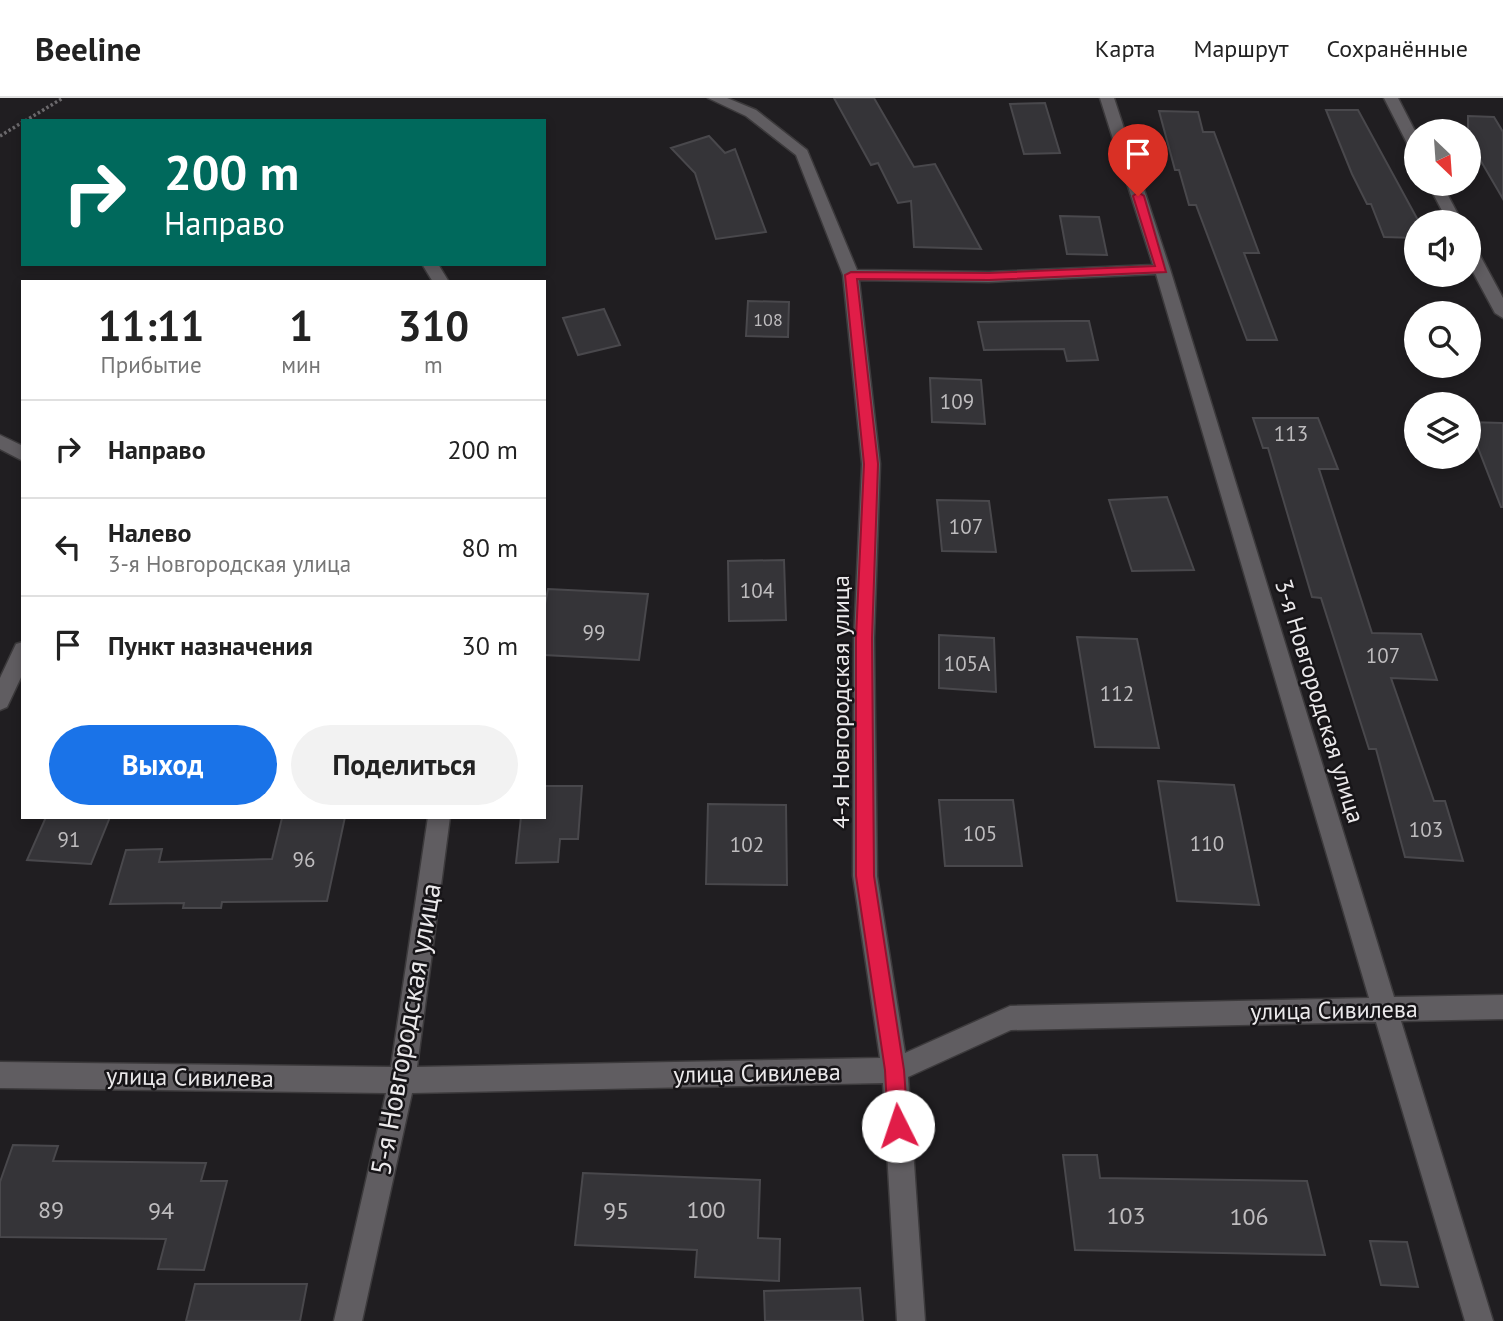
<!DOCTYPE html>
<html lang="ru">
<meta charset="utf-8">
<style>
body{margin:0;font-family:"PT Sans",sans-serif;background:#f2f2f2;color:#222;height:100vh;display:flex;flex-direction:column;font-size:26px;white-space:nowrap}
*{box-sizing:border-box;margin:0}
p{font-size:23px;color:#767676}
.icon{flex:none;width:38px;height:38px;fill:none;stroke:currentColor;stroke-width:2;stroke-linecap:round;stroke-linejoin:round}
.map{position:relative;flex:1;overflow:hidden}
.drawer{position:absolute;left:21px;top:182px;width:525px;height:539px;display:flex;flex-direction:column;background:#fff;border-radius:0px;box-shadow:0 4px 10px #0003}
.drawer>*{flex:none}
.guide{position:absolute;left:21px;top:21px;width:525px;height:147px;border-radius:0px;box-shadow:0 4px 10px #0003;background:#00695c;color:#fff;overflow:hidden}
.needle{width:46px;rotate:155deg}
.buttons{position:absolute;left:1404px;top:21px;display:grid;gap:14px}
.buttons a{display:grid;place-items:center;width:77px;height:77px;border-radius:50%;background:#fff;box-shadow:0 4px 10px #0003;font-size:35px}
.pin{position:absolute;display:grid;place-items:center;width:60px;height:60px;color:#fff;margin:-72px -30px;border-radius:50% 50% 50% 0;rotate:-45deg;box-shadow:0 0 7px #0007}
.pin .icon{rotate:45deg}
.me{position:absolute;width:77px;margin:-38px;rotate:356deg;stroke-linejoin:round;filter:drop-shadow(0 0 5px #0008)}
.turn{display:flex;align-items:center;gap:24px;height:147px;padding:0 28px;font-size:32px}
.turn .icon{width:91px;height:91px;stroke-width:2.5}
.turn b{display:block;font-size:49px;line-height:60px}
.eta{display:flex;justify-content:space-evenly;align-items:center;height:119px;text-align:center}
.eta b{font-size:42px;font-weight:800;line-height:49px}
.primary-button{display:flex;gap:14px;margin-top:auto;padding:14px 28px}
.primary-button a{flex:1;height:80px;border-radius:42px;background:#1a73e8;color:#fff;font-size:28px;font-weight:800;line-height:80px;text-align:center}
.primary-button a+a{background:#f2f2f2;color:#222}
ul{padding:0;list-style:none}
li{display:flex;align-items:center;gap:21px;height:98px;padding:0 28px;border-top:2px solid #e0e0e0}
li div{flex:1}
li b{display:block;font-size:26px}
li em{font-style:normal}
header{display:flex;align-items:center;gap:42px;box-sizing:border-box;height:98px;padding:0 35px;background:#fff;border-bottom:2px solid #e0e0e0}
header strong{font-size:33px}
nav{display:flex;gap:38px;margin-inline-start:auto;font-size:24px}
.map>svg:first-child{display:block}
.building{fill:#353438;stroke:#49484c;stroke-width:2}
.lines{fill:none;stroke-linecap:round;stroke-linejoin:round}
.minor-casing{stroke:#3c3a3c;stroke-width:3}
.path{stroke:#6b696c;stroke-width:3.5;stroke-dasharray:2.5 2.5;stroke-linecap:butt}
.minor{fill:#605d61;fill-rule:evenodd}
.route{fill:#e11d48;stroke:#92132f;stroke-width:2}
.labels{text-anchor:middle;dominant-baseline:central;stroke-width:5;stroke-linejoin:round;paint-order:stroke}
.far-number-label{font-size:18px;fill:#bebcbe}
.number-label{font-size:21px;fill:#bebcbe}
.street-label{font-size:24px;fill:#ebe9eb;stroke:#171518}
.near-number-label{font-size:24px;fill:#bebcbe}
.near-street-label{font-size:28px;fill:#ebe9eb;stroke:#171518}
</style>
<header>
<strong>Beeline</strong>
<nav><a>Карта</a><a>Маршрут</a><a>Сохранённые</a></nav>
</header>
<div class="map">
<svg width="1503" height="1223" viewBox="0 0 1503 1223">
<rect width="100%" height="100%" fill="#201e21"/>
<path class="building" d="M834 0H874L914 69 935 66 981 151 914 149 911 103 898 105 878 65 871 67Z
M1045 5 1060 55 1024 56 1010 6Z
M1326 12H1358L1419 124H1416V140L1384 139 1371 106H1367L1352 76Z
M1159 13 1198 14 1203 34H1214L1259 155H1244L1277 242H1247L1196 107H1189L1179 72H1175Z
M1468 18 1494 19 1503 34V101L1468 41Z
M709 38 725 55 735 51 766 134 716 141 695 75 671 50Z
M1060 118 1099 119 1107 157 1067 156Z
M748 203 789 204 788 239 746 238Z
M604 211 620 247 578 257 563 220Z
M1074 223H1089L1098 262 1067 263 1064 251 984 252 978 224Z
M930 280 981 282 985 326 932 324Z
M1253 320H1318L1338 371H1319L1372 535 1421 536 1437 582 1391 580 1434 703H1445L1463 763 1405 759 1376 651H1369L1321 500 1312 499 1268 350H1263Z
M1468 324 1503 325V409H1501Z
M1167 399 1194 472 1132 473 1109 402Z
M937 402 989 403 996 454 942 453Z
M784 462 786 522 729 523 728 463Z
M548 491 648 496 639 562 544 557V511Z
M939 537 994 540 996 594 939 590Z
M1077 539 1137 541 1159 650 1095 649Z
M1158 683 1234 687 1259 807 1177 803Z
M544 688H582L578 741H560L558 764 516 765 521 719H544Z
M939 702H1013L1022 768H945Z
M708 706 786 707 787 787 706 786Z
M46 719H110L91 766 27 762Z
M345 719 327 803 222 804 221 810H183L184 805 110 806 126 752 162 751 159 764 272 761 282 720Z
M13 1047 58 1048 53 1063 206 1065 201 1083H227L204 1172 158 1171 166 1141 0 1139V1084Z
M1063 1057H1097L1100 1080 1307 1083 1325 1157 1075 1152Z
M583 1075 760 1082 758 1140 780 1141 779 1183 695 1179 697 1152 575 1147Z
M1370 1143 1407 1144 1418 1189 1381 1187Z
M195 1186H307L300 1223H186Z
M860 1190 863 1223H765L764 1193Z"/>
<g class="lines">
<defs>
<path id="minor" d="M708 0H727L756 12 807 52 857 172 989 174 1153 167 1100 0H1114L1170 171 1394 899 1503 897V921L1401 923 1493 1223H1465L1376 924 1011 932 908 979 925 1223H897L883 985 412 995 362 1223H334L386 995 0 990V964L391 969 428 719H450L417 969 880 960 853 778 854 540 862 366 843 177 796 57 746 18ZM1156 176 1369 900 1010 908 905 955 877 778 874 540 880 366 859 182 989 184Z
M1384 0H1398L1416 35V53L1409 49Z
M1428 86H1442L1462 124H1448Z
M1468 145 1476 150 1503 200V220L1495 215 1468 165Z
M422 166H438L449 184H433Z
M0 337 23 348V363L0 351Z
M23 544V575L7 609 0 612V580L16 546Z"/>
</defs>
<use href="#minor" class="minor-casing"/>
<path class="path" d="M25 23 63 0
M0 38 23 24"/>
<use href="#minor" class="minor"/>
</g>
<path class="route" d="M1138 94 1144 98 1166 174 989 182 857 181 878 366 872 540 874 778 904 972 908 1028 905 1035 898 1038 891 1035 888 1028 885 972 856 778V540L864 366 845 177 851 174 989 175 1155 168 1133 98Z"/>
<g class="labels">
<g class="far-number-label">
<text x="768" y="221">108</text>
</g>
<g class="number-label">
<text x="957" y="303">109</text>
<text x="1291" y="335">113</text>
<text x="966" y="428">107</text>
<text x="757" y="492">104</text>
<text x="594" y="534">99</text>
<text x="1383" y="557">107</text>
<text x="967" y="565">105А</text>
<text x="1117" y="595">112</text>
<text x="1426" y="731">103</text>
<text x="980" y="735">105</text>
<text x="69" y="741">91</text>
<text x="1207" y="745">110</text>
<text x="747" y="746">102</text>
<text x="304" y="761">96</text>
</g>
<g class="street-label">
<text transform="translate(1320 603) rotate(73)">3-я Новгородская улица</text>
<text transform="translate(840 604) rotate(-90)">4-я Новгородская улица</text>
<text transform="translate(1334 912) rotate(-1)">улица Сивилева</text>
<text transform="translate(757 975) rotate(-1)">улица Сивилева</text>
<text transform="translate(190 979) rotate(1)">улица Сивилева</text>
</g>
<g class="near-number-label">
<text x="51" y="1111">89</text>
<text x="706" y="1111">100</text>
<text x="161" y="1112">94</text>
<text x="616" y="1112">95</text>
<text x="1126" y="1117">103</text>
<text x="1249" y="1118">106</text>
</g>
<g class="near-street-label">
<text transform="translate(405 931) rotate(-80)">5-я Новгородская улица</text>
</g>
</g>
</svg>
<div class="buttons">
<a><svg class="needle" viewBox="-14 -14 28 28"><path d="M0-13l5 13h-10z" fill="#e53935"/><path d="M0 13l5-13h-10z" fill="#767676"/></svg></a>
<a><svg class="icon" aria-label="sound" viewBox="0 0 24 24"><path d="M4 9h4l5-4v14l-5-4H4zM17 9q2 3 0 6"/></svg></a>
<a><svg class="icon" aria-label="search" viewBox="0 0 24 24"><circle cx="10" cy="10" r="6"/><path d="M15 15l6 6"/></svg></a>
<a><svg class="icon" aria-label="layers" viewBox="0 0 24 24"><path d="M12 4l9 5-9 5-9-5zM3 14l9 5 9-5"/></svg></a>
</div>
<div class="pin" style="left:1138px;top:98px;background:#d93025"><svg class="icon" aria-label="arrive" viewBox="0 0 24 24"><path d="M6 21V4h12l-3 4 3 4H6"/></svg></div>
<svg class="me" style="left:898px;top:1028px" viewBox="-20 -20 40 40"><circle r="19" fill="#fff"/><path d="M0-13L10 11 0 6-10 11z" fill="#e11d48"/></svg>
<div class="guide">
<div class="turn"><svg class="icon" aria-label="right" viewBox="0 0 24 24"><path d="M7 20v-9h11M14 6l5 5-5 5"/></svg><div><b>200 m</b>Направо</div></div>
</div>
<section class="drawer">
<div class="eta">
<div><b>11:11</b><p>Прибытие</p></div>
<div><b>1</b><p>мин</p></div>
<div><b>310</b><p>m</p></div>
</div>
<ul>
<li><svg class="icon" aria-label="right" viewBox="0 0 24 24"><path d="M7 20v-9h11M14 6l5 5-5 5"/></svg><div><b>Направо</b></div><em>200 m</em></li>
<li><svg class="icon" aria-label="left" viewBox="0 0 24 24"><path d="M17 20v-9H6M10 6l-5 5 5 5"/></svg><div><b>Налево</b><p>3-я Новгородская улица</p></div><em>80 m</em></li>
<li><svg class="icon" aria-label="arrive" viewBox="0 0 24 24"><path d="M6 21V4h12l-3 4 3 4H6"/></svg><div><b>Пункт назначения</b></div><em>30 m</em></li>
</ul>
<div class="primary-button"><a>Выход</a><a>Поделиться</a></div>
</section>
</div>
